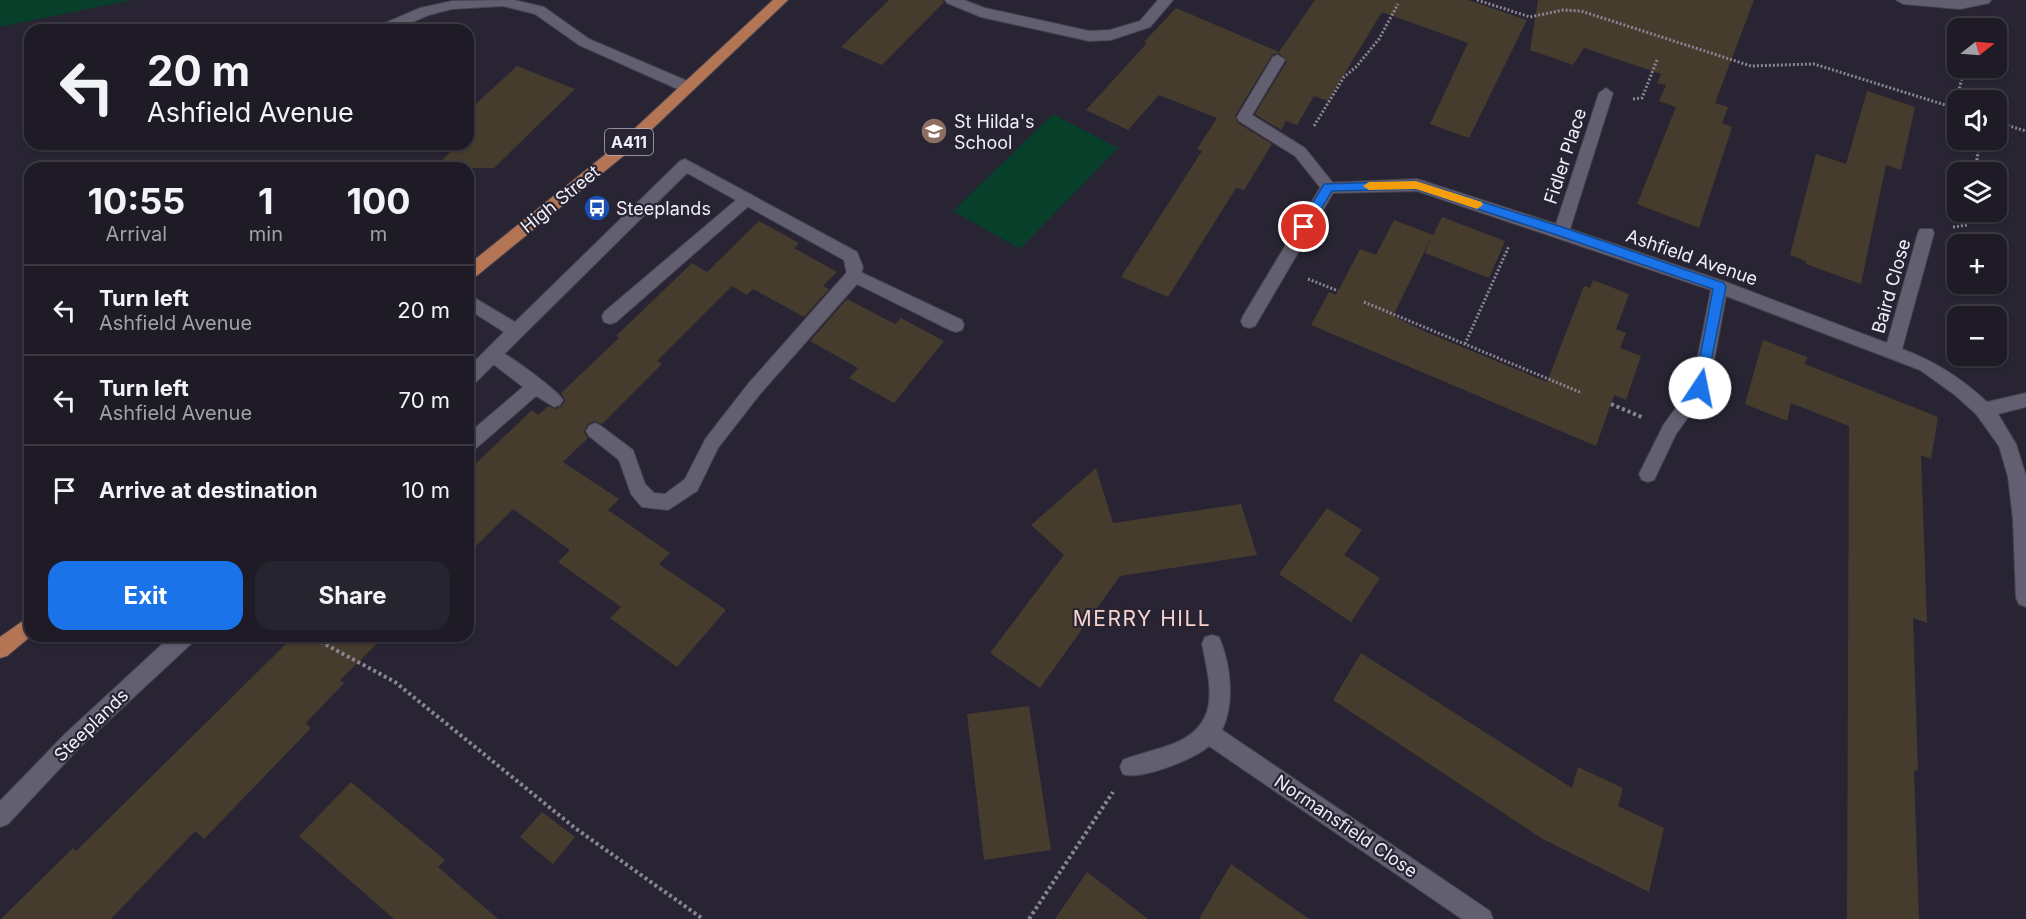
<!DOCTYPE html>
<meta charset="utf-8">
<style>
body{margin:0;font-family:Inter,sans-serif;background:#26242e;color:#f1f3f6;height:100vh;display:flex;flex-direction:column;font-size:22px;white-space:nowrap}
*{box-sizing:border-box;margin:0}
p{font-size:20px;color:#a1a1a7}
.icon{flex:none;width:33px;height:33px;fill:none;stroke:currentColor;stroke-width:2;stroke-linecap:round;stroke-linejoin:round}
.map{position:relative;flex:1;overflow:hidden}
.sheet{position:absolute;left:24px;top:162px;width:450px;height:480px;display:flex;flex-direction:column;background:#1e1b26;border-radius:18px;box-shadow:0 2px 4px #0004,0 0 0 2px #3c3943}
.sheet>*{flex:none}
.banner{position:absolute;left:24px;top:24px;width:450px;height:126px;border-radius:18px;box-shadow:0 2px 4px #0004,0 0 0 2px #3c3943;background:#1e1b26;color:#f1f3f6;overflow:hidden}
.needle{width:39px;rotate:73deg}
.tools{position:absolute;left:1947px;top:18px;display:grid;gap:12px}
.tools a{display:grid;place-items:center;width:60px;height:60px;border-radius:12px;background:#1e1b26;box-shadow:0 2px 4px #0004,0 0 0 2px #3c3943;font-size:30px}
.pin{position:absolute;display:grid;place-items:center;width:51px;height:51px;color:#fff;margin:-26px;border:3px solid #fff;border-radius:50%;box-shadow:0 2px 6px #0007}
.me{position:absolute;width:66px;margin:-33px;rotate:11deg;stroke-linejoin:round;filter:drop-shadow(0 0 4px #0008)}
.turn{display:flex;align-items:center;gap:21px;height:126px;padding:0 24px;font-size:27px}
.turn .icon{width:78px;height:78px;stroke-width:2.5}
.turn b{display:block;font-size:42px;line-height:51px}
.eta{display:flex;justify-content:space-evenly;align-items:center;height:102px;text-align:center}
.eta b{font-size:36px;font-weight:700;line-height:42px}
.action{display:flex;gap:12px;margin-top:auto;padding:12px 24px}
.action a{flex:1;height:69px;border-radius:18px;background:#1a73e8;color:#fff;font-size:24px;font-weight:700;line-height:69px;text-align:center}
.action a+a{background:#26242e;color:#f1f3f6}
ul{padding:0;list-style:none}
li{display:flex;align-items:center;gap:18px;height:90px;padding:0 24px;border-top:2px solid #3c3943}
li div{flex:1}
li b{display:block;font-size:22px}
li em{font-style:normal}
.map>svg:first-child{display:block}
.green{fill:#073f2b}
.building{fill:#463c2d}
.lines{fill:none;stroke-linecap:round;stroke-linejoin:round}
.service-casing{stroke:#474350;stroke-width:2}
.minor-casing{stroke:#474350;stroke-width:2}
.primary-casing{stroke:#474350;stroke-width:2}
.path-far1{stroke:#898692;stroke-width:3;stroke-dasharray:2 2;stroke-linecap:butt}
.path{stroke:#898692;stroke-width:4;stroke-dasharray:3 3;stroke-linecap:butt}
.service{fill:#625f70;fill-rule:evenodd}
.minor{fill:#625f70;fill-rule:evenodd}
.primary{fill:#b37553;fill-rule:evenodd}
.route{fill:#1a73e8;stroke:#114b97;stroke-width:1.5}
.slow{fill:#f59e0b}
.labels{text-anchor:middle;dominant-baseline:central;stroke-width:4.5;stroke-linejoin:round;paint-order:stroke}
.shield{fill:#282433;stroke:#b4b1bd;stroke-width:1.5}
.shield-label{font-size:16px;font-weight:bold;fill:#f0eef8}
.poi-label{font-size:18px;fill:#f0eef8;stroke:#282433;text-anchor:start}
.street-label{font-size:18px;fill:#f0eef8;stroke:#282433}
.quarter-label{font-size:21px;letter-spacing:1.5px;fill:#f6d3cc;stroke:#282433}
</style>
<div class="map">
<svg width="2026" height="919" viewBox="0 0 2026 919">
<rect width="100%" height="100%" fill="#282433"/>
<path class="green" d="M0 0H132L0 27Z
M1053 114 1118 148 1020 249 953 211Z"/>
<path class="building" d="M889 0H943L944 2 882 65 841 47Z
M1315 0H1468L1527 20 1469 138 1430 124 1468 43 1382 12 1328 101 1314 96 1297 125 1286 121 1281 130 1255 114 1287 61 1279 53 1272 55 1235 116 1238 123 1272 144 1244 190 1236 188 1168 297 1121 277 1202 151 1197 149 1217 118 1159 95 1128 130 1086 110 1147 43 1144 42 1176 8 1279 52Z
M1538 0H1754L1715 103 1728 107 1722 123 1732 127 1699 228 1637 204 1676 107 1659 101 1666 85 1657 83 1661 74 1584 48 1573 65 1530 50Z
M517 66 575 89 494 168H434L459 144H468V111Z
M1867 91 1915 107 1901 170 1886 165 1861 284 1806 264V261L1790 255 1816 154 1846 164Z
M1442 217 1505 241 1489 278 1425 253 1431 238 1393 316 1426 332 1547 382 1584 286 1590 288 1593 280 1629 294 1616 329 1626 333 1620 348 1641 356 1626 400 1614 395 1596 446 1311 325 1329 292 1336 295 1360 249 1376 255 1394 220 1433 235Z
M759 221 799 243 794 248 837 272 823 286 829 289 804 317 753 289 747 295 732 286 657 361 662 364 602 424 594 421 587 425 584 432 588 438 563 462 619 499 608 510 670 553 659 564 726 610 677 667 610 618 621 607 558 562 570 550 513 509 468 554V471L532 410 538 415 548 406 555 409 562 406 565 400 561 393 619 338 616 336 692 263 707 272Z
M847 299 895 324 901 318 944 341 894 403 849 378 858 368 810 341Z
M1763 340 1807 357 1805 364 1938 417 1931 459 1921 455 1927 623 1913 618 1918 771 1914 770 1919 919H1847L1849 426 1791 403 1787 421 1745 404Z
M1096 468 1113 523 1241 504 1257 555 1120 576 1040 688 990 653 1064 555 1031 525Z
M1327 508 1362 530 1344 555 1380 578 1351 622 1279 574Z
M294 636H385L340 680 344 683 306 723 311 728 204 839 195 831 111 919H1L73 848 76 851Z
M1361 653 1572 788 1578 767 1623 788 1618 806 1664 828 1649 892 1541 838 1333 700Z
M1029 706 1051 850 984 860 967 714Z
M351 782 445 860 438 867 498 919H394L299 836Z
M542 812 575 837 553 864 520 837Z
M1231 864 1309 919H1199Z
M1087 872 1148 919H1055Z"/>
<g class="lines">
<defs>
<path id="service" d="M945 0H964L985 8 1089 31 1110 30 1140 21 1158 0H1173L1150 27 1111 40 1089 41 981 17 947 3Z
M1278 55 1285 60 1252 115 1305 148 1333 183 1336 187 1333 191H1323L1295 156 1239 121 1237 117 1273 57Z
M747 193 752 195 755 199 752 203 616 322 610 324 604 322 602 317 604 312 742 195Z
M854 269 962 320 964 325 962 330 956 332 950 330 857 284 760 394 718 448 697 491 668 510 642 507 631 494 619 460 589 436 586 431 589 426 595 423 601 426 633 450 645 484 654 493 665 494 685 479 706 438 748 384 848 271Z
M494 348C505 352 558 390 563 400L560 405 554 407 536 396 474 450 468 453V434L523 387 488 360 485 355 488 350Z"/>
<path id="minor" d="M514 0 544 7 589 39 692 83 694 87 692 91H682L579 45 535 14 503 6 452 9 429 15 393 30H374L376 27 420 8 452 1Z
M1896 0H1991L1989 3 1960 9 1903 4Z
M1606 88 1613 93 1570 229 1726 282 1887 343 1918 233 1920 229H1932L1934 233 1902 349C1935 361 1961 378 1987 402L2026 393V407L1998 414 2016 444 2026 476V607L2019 604 2016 598 2013 519 2008 477 1999 446 1976 414 1955 395 1920 370 1726 296 1709 388 1676 434 1654 480 1648 482 1642 480 1639 474 1664 424 1692 386 1711 290 1417 191 1333 193 1255 326 1249 328 1243 326 1241 321 1243 316 1323 183 1417 179 1556 224 1599 93Z
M685 159 857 252 863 267 860 279 854 281 848 279 844 260 687 173 474 384 468 386V368L504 332 468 309V294L515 322 680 161Z
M1212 635 1219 637C1231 665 1235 703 1222 730L1490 911 1493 919H1462L1209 746C1195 759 1139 781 1123 774L1120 767 1123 760C1140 753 1158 750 1175 743 1222 723 1210 684 1202 644L1205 637Z
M171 636H195L192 643 79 748 8 824 0 827V801L65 734Z"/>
<path id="primary" d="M773 0H788L627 153 474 278 468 280V265L617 145Z
M30 616 31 636 7 656 0 658V637Z"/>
</defs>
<use href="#service" class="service-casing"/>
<use href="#minor" class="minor-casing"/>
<use href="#primary" class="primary-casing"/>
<path class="path-far1" d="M1477 0 1530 17 1563 10 1581 11 1751 66 1814 64 1958 109
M1633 99 1642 98 1657 60
M1955 108 1964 68
M1996 122 2026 131
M1314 126 1344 77 1356 67 1379 39 1398 4
M1975 172 1980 140
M1953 227 1967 225 1969 212
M1308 279 1338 291
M1364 302 1582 393
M1465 344 1509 246"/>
<path class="path" d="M1611 404 1644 418
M310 636 395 682 575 828 703 919
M1029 919 1113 792"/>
<use href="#service" class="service"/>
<use href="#minor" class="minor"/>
<use href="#primary" class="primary"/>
</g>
<path class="route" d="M1416 181 1565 228 1724 283 1726 287 1705 392H1696L1694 388 1713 289 1557 235 1416 189 1332 191 1308 230H1300L1298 227 1324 184Z"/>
<path class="slow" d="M1416 181 1482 202 1483 205 1477 209 1416 189 1369 190 1363 186 1369 182Z"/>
<defs>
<symbol id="school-disc" viewBox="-11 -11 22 22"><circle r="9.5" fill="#8d6e63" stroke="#282433"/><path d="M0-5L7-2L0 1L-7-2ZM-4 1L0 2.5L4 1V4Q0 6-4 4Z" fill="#fff"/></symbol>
<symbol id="bus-disc" viewBox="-11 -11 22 22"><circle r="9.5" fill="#1a4fb4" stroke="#282433"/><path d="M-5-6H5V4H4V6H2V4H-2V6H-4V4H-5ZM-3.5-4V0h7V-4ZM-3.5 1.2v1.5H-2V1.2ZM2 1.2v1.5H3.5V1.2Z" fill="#fff"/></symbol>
</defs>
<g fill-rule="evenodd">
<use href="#school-disc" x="919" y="116" width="30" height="30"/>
<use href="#bus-disc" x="582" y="193" width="30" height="30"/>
</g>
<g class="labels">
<rect class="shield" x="605" y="129" width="48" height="26" rx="4.5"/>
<g class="shield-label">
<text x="629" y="142">A411</text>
</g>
<g class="poi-label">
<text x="954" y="121">St Hilda's<tspan x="954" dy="21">School</tspan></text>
<text x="616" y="208">Steeplands</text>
</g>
<g class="street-label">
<text transform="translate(1565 156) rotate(-72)">Fidler Place</text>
<text transform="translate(560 199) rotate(-39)">High Street</text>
<text transform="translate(1692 257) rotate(19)">Ashfield Avenue</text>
<text transform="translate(1891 286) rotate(-74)">Baird Close</text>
<text transform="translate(91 725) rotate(-44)">Steeplands</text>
<text transform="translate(1346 826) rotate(34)">Normansfield Close</text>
</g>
<g class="quarter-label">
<text x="1142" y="618">MERRY HILL</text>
</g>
</g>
</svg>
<div class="tools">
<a><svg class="needle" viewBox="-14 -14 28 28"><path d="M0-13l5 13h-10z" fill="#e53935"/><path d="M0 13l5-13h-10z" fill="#a1a1a7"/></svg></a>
<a><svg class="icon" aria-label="sound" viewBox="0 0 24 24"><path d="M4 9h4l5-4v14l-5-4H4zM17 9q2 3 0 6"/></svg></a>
<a><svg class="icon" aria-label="layers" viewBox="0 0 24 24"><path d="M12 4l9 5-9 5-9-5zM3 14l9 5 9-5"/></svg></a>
<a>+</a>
<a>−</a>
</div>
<div class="pin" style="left:1304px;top:227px;background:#d93025"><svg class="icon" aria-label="arrive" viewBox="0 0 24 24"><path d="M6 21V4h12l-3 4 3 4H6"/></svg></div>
<svg class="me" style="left:1700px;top:388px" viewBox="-20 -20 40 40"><circle r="19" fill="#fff"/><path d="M0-13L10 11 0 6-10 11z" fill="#1a73e8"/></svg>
<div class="banner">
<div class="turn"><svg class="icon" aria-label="left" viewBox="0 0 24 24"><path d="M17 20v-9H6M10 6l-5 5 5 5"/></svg><div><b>20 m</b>Ashfield Avenue</div></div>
</div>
<section class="sheet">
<div class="eta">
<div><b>10:55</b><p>Arrival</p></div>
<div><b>1</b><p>min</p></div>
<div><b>100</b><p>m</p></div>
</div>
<ul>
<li><svg class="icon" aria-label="left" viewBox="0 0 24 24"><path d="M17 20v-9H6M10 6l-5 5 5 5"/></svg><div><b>Turn left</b><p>Ashfield Avenue</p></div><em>20 m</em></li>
<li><svg class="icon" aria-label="left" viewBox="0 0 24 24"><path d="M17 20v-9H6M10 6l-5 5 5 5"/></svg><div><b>Turn left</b><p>Ashfield Avenue</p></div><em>70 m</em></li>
<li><svg class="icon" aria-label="arrive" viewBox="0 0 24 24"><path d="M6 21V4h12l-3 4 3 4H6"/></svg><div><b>Arrive at destination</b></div><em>10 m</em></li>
</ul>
<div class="action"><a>Exit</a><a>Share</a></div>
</section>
</div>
